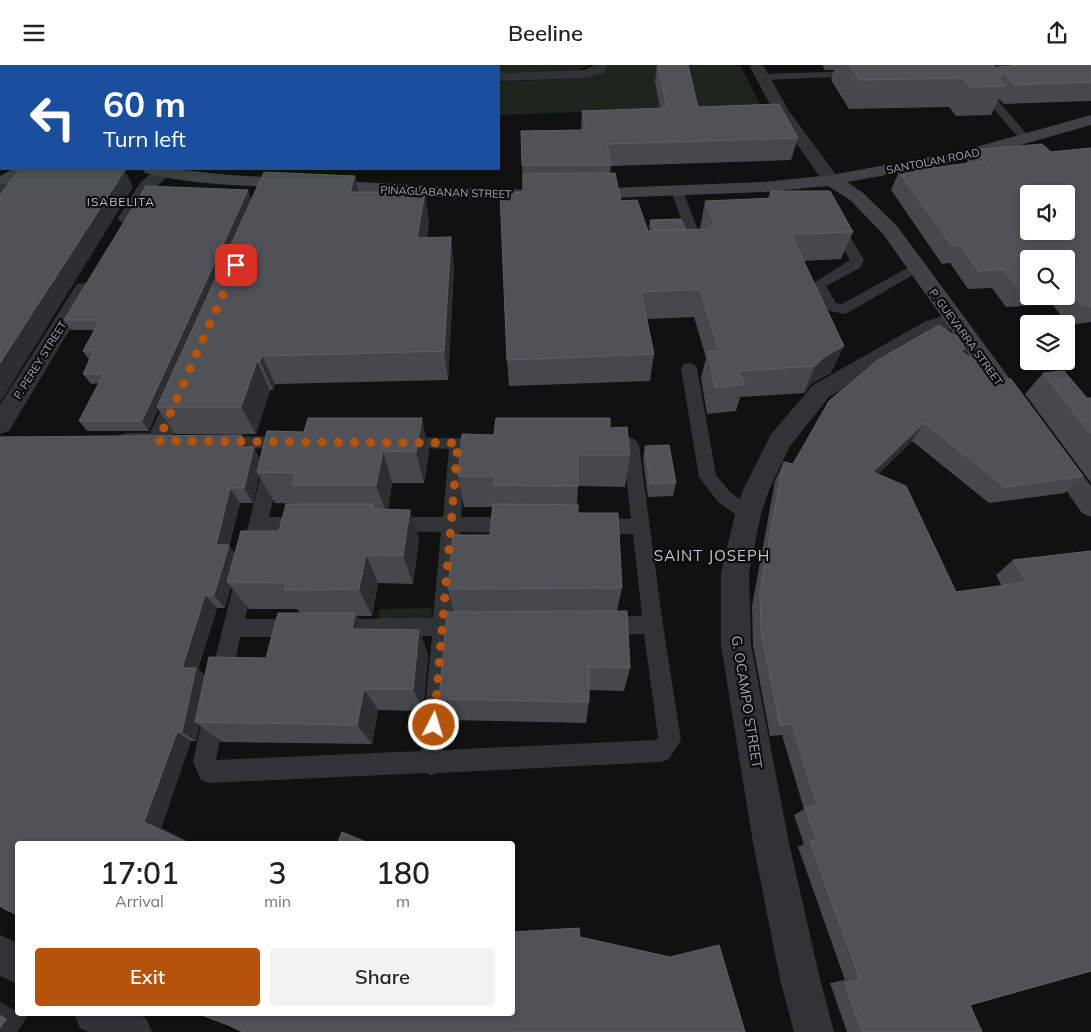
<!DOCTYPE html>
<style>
body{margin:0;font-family:Mulish,sans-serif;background:#f2f2f2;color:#202124;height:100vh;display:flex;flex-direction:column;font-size:19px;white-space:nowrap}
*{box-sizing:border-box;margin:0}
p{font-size:16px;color:#757577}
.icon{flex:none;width:28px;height:28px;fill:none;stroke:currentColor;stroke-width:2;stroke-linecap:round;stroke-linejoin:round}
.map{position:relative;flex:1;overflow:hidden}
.side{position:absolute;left:15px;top:776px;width:500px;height:175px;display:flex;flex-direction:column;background:#fff;border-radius:5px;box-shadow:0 2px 8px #0003}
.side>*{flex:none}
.top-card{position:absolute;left:0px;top:0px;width:500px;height:105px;box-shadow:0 2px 8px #0003;background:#1a4fa0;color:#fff;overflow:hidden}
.fabs{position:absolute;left:1020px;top:120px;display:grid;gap:10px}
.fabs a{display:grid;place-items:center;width:55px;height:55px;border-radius:5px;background:#fff;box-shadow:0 2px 8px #0003;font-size:25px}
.pin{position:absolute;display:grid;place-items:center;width:42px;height:42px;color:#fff;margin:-21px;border-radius:10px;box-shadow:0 2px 8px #0006}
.me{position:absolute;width:55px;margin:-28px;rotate:5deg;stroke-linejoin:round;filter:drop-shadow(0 0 4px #0008)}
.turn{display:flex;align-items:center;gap:18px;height:105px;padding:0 20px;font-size:22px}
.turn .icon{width:65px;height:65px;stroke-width:2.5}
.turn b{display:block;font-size:35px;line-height:42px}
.eta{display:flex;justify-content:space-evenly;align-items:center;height:85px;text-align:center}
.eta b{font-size:30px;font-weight:600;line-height:35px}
.button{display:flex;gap:10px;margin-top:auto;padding:10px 20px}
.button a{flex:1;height:58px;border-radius:5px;background:#b45309;color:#fff;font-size:20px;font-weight:600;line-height:58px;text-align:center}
.button a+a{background:#f2f2f2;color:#202124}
header{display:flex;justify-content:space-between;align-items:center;height:65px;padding:0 20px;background:#fff;font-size:22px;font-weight:600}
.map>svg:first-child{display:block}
.green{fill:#1e251f}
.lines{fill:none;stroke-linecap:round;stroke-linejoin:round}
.service{fill:#323337;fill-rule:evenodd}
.pedestrian{fill:#323337;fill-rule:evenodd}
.minor{fill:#323337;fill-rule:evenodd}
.secondary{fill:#404247;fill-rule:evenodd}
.wall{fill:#47484d;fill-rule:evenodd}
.shaded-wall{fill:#2d2e31}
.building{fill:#515258;stroke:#5e6066;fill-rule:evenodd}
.route{stroke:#b45309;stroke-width:9;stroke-dasharray:0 16.2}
.labels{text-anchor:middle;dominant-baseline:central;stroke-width:4.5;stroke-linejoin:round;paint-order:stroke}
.far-street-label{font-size:11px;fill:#a3a7b2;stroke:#0c0c0d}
.far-neighbourhood-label{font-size:12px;letter-spacing:1px;fill:#c4c6cf;stroke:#0c0c0d}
.street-label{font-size:14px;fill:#a3a7b2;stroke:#0c0c0d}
.neighbourhood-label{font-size:15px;letter-spacing:1px;fill:#c4c6cf;stroke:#0c0c0d}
</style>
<header><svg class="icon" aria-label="menu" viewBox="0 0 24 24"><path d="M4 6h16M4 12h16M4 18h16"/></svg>Beeline<svg class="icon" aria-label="share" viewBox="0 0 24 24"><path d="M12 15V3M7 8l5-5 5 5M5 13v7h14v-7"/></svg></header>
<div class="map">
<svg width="1091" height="967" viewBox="0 0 1091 967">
<rect width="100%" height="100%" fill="#111112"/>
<path class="green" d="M337 0H589L578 5 499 8V1H329Z
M608 0H740L760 40 499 50V17L587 13 596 11Z
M432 543 430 557 377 558 380 544Z"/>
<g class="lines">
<path class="service" d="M857 6 861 7V11L763 15 758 12 763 9Z
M980 18 984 19 1030 73V77H1022L976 23 975 21Z
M677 122 683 126 706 186 704 189 697 190 690 186 692 184 671 126Z
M836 154 842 158 864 195 860 203 826 221 836 238 842 239 911 201H921L923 204 849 247 844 249 826 245 812 224V219L850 195 830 158Z
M689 298 694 299 697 303 716 410 730 427 754 444 757 449 754 454 748 456 742 454 718 437 699 412 681 303 684 299Z
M222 371 289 372 295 374 297 378 295 382 289 384 222 383 216 381 214 377 216 373Z
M604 371C616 371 633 368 639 380L663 560 681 675 669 694 661 697 437 708 431 710 426 708 209 718 201 715 193 697 204 644 207 637 215 633 223 637 226 644 216 695 421 686 432 571 338 572 331 569 328 563 331 557 338 554 433 553 441 467 388 466 382 464 379 459 382 454 388 452H443L449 384 396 382 394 378 396 374 402 372 493 374 495 378 493 382 466 384 461 452H516L522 455 525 460 522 465 516 468 460 467 453 553H470L477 556 480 562 477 568 470 571H452L443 685 656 675 658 672 644 569 603 570 596 567 593 561 596 555 603 552 642 551 633 469H593L587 466 584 461 587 456 593 453 631 454 623 383 598 381 596 377 598 373Z
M272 394 278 396 281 401 269 452H306L312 455 315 460 312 465 306 468H265L245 554H298L305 557 308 563 305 569 298 572H240L231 618 228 625 220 628 212 625 209 618 263 401 266 396Z"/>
<path class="pedestrian" d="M292 0H306V1H292Z
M594 0H608L603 8 587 13 499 16V8L585 5Z"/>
<path class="minor" d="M749 0H763L789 46 840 115 837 119H825L774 47Z
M156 104H169L172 107 153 125 134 157H120L118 153 140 118Z
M5 110 11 111 14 115 6 129 0 130V111Z
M84 218 91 219 94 224 9 366 0 369V340L77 219Z
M954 248 962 250 965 255 962 260 942 266 829 332 790 381 769 425 761 449 749 508 751 580 789 778 820 914 834 967H794L780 914 753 778 721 580V508L735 449 743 425 771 369 813 320 926 256Z
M182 314 190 316 194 322 167 384C152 388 134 388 119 384L116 377 119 370 128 368H150L174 316Z
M0 870 18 878V919L0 911Z
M74 949H138L146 953 152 967H88L80 963Z"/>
<path class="secondary" d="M39 0H53V1H39Z
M76 0H91V1H77Z
M1091 50V60L964 96 847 117 862 127 897 161 1021 329 1025 335 1021 341 1013 343 1005 341 883 169 850 135 828 121 764 127 583 134 577 133 574 129 577 125 583 124 764 117 831 110 962 86Z
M13 104H35C29 113 10 122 0 119V111Z
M142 104C176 102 211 109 245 111 342 115 439 123 537 125L543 126 546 130 543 134 537 135C454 134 372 129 289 123 240 120 193 120 145 108Z
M1053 380 1062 383 1091 421V452L1082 448 1041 390 1044 383Z"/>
</g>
<path class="wall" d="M657 0H688L698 42 798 73 791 95 611 101 610 108 621 136 648 166H650L649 162 650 155 686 165 700 164 705 136 768 134 770 126 853 167 841 194 803 196 831 308 812 318 804 328 740 332 736 346 707 349 701 313 706 293 694 252 647 254 654 289 650 316 509 321 507 295 523 127 521 66 581 65 582 46 660 43 655 16Z
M822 0H1091V36L1004 39 999 34 991 50 956 51 949 42 849 44 831 15 834 5H825Z
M1091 83V257L1068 260 1052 239 1006 242 992 223 968 224 950 198 942 199 891 125 899 107 966 99 973 85 1051 87ZM1029 194H1066V231H1029Z
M355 111 359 127 429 156 427 172 454 201 448 315 275 319 273 325H270L256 369H175L158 344 149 366H87L79 356 99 318 91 319 83 309 89 295 83 286 94 265H71L64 255 251 134Z
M970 280 965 288 1083 411 1065 428 989 438 912 376 878 409 956 527 1002 521 996 510 1013 495 1091 486 970 940 982 967H847L830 918 845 915 798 782 804 779 794 750 804 744 782 670 770 671 753 580 752 541 775 416 783 399H793Z
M1043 308 1087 333H1091V418L1025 329Z
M610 363 630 390 625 422 578 421 577 440 578 448 622 523 617 546 630 603 624 626 589 625V637L586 658 447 655 439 634 454 547 448 524 490 470 492 442H464L458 411 494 370Z
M267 366 429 386 424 418H392L388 444 419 474 413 519 378 518 372 551H357L363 564 419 565 428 590 423 646 378 645 372 679 222 677 199 660 196 676H191L161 763 193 779H18L248 382 260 394ZM259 411 275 438 301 439 279 466 235 489 229 481 240 438H253ZM231 522 249 544H297L300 548 266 593 205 611 198 604 217 543H225Z
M645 381 676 418 673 431 648 432 643 394Z"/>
<path class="shaded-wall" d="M985 0H1068L998 2 994 11Z
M0 39H1V57L0 58Z
M106 104H113L119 115 125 105 133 122 0 338V298Z
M355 111 362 140 350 127Z
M248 125 252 135 157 342 158 344 149 366 142 356Z
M425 127 429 156 422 202 417 173Z
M451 172 454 201 448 315 444 286Z
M970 280 958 299 961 286Z
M844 281 831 308 812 318 804 328 815 301 824 292Z
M262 291 275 319 273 325 260 296Z
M257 296 270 325 256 369 241 342Z
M422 353 429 386 424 418 416 387Z
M924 358 912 376 862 424 873 407Z
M242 370 252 389 254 382 262 398 257 407 259 411 253 438 244 423 240 374Z
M383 386 392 418 387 450 376 420Z
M230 423 240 438 229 481 239 494 227 517 231 522 225 543 214 530 216 480Z
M410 445 419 474 413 519 403 491Z
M366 490 378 518 372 551 359 524Z
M205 530 217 543 198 604 209 614 195 657 199 660 196 676 182 667V603Z
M355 548 368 573 352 564Z
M419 565 428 590 423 646 413 624Z
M364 624 378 645 372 679 357 660Z
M177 667 191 676 161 763 193 779H190L144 757Z
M0 937 18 947V949H21L27 952 17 967H0Z"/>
<path class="building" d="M658 0H688L698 42 779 39 798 73 607 79 611 100H522L521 66 586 65 582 46 667 43Z
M850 0H993L1003 10 997 11 1006 21 971 22 962 13 860 15Z
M1021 0H1091V17L1014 20 998 2Z
M1042 79 1051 87 1091 83V241H1083L1066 222V194H1029V223L1019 224 1003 204 979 206 960 180 952 181 899 107 985 96 973 85ZM1029 129H1066V166H1029Z
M20 104H107L125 105 0 298V130Z
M264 107 355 111 350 127H425L417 173 451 172 444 286 262 291 260 296H257L241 342H157Z
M615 108 621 136 637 135 648 166 706 164 714 158 705 136 774 133 770 126H830L853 167 791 169 844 281 824 292 815 301 738 306 745 319 715 323 708 286H719L700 224 641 227 654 289 507 295 500 128 523 127V109Z
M146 121 248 125 142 356H79L104 308 83 309 94 285 83 286 100 255H64Z
M681 154 686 165 654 166 650 155Z
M939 260 970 280 961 286 1004 314H1011L1083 411 1005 422 924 358 873 407 906 421 956 527 1027 517 1013 495 1091 486V906L970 940 982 967H862L845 918 860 915 810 776 817 775 805 743 817 740 792 659 780 660 761 566 760 527 783 399 784 397 793 399 829 336 878 295Z
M1064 306 1087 333H1091V369L1043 308Z
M308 353H422L416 387 383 386 376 420H292L295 408 257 407 267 366 304 367Z
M496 353H610V363L627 362 630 390H578V421L494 420 495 411H458L462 369 494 370Z
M242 370 240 374H244L241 382H254L244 423H230L216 480H229L214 530H205L182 603H196L182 667H177L144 757 190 779H18V850L4 844 0 841V372Z
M669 380 676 418 650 419 645 381Z
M286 439H373L372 444 410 445 403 491 366 490 359 524 284 525 286 518 227 517 241 466H279Z
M493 439 578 440V448H618L622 523 448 524 453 470H490Z
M627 546 630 603 589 602V637L439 634 447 547Z
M278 548H355L352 564 419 565 413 624H364L357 660 195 657 209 592 266 593Z
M342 767 371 779H337Z
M579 863 580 872 670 892 719 880 745 967H243L228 960 199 949H512V867Z
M0 950 6 954 0 963Z"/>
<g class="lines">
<path class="route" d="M236 200 158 376 458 378 434 660"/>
</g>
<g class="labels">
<g class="far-street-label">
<text transform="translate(933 96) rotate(-11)">SANTOLAN ROAD</text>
<text transform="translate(446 127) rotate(2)">PINAGLABANAN STREET</text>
<text transform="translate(966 272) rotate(54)">P. GUEVARRA STREET</text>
<text transform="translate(40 295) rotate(-58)">P. PEREY STREET</text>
</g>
<g class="far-neighbourhood-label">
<text x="121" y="136">ISABELITA</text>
</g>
<g class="street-label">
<text transform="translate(747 637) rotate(81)">G. OCAMPO STREET</text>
</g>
<g class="neighbourhood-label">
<text x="712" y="490">SAINT JOSEPH</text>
</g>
</g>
</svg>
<div class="fabs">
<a><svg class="icon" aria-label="sound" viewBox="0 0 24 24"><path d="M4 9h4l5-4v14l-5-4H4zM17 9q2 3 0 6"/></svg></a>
<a><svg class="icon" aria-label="search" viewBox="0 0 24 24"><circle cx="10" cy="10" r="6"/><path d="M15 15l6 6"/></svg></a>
<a><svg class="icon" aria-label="layers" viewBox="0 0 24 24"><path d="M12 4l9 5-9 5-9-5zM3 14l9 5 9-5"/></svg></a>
</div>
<div class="pin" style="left:236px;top:200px;background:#d93025"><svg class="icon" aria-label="arrive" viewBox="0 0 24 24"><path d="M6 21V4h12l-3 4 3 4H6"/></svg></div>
<svg class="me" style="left:434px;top:660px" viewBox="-20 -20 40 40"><circle r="17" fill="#b45309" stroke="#fff" stroke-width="3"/><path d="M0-11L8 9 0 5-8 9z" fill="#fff"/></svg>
<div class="top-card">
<div class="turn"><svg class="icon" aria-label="left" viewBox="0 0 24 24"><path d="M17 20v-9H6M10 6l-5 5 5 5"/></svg><div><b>60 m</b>Turn left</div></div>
</div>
<section class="side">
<div class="eta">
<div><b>17:01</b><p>Arrival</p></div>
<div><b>3</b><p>min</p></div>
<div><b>180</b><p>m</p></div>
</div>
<div class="button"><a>Exit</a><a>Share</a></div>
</section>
</div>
